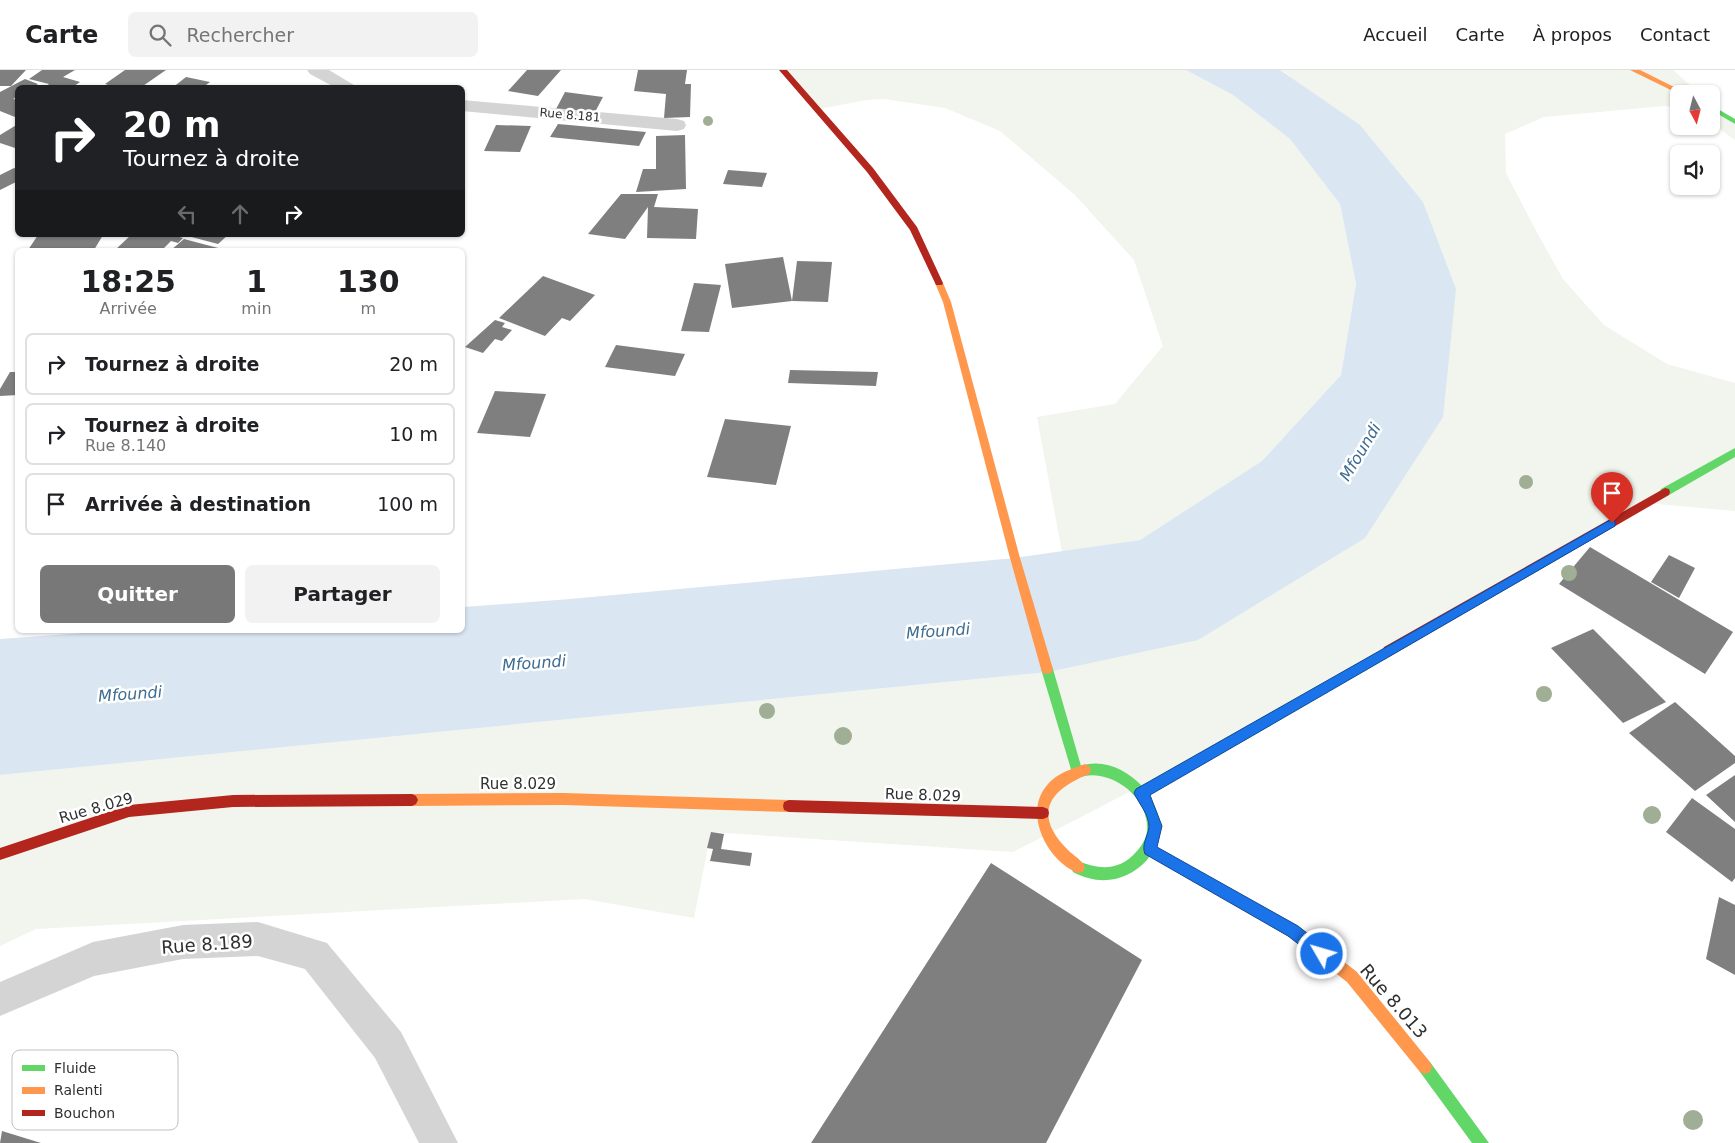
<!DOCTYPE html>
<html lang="fr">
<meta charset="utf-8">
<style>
body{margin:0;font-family:"DejaVu Sans",sans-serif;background:#f2f2f2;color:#202124;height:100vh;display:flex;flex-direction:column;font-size:19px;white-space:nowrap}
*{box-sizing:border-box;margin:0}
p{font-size:16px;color:#757577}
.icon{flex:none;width:28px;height:28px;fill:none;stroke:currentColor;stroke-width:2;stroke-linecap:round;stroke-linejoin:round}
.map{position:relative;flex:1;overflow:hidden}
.sheet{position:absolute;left:15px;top:178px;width:450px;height:385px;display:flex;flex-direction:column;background:#fff;border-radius:8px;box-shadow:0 1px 4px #0004}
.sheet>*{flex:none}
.hud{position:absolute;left:15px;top:15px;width:450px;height:152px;border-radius:8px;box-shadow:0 1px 4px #0004;background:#202124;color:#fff;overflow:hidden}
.needle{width:32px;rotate:173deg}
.buttons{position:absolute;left:1670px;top:15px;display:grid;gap:10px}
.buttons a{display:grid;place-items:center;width:50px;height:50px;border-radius:8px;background:#fff;box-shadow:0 1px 4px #0004;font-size:25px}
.pin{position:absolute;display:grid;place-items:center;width:42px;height:42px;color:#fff;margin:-51px -21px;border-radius:50% 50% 50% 0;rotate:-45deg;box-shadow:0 0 5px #0007}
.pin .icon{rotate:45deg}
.me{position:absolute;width:55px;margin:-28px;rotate:308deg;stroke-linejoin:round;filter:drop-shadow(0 0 4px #0008)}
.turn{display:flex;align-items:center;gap:18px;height:105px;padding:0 25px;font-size:22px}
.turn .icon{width:65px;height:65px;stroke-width:2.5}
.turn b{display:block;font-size:35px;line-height:42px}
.lanes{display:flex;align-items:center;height:48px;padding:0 25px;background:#0003;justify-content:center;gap:25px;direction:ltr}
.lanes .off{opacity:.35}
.eta{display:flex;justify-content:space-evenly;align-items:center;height:85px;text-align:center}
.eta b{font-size:30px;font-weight:600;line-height:35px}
.cta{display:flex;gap:10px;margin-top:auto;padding:10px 25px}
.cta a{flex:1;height:58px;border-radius:8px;background:#787878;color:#fff;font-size:20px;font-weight:600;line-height:58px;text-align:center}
.cta a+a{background:#f2f2f2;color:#202124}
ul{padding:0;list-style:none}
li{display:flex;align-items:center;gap:15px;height:62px;margin:0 10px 8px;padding:0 15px;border:2px solid #e0e0e0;border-radius:8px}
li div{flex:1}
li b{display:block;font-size:19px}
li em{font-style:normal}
header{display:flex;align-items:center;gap:30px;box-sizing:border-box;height:70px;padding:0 25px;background:#fff;border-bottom:1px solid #e0e0e0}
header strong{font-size:24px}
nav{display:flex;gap:28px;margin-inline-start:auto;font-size:18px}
.search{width:350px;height:45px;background:#f2f2f2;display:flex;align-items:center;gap:12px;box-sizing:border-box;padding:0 18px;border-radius:8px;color:#757577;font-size:19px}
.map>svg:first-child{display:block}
.green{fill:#f1f5ed}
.water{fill:#dae7f2}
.building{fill:#7f7f7f}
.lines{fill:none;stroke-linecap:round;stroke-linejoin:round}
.street{fill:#d4d4d4;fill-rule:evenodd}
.fast{fill:#63d668;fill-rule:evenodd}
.slow{fill:#ff974d;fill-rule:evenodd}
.jam{fill:#b3261e;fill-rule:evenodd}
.tree{fill:#9fae94}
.route{fill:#1a73e8;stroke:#114b97}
.labels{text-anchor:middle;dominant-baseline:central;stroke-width:5;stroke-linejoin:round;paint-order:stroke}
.far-street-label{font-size:12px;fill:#303030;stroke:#fff}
.street-label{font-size:15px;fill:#303030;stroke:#fff}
.water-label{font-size:16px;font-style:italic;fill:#3d6c92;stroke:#fff}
.near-street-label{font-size:18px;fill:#303030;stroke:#fff}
.key{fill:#fff;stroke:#c1c1c1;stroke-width:1}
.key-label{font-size:14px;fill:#303030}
</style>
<header>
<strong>Carte</strong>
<div class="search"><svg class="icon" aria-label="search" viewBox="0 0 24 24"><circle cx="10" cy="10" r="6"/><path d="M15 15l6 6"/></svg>Rechercher</div>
<nav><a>Accueil</a><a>Carte</a><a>À propos</a><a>Contact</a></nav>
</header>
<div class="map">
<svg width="1735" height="1073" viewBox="0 0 1735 1073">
<rect width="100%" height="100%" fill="#fff"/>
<path class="green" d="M783 0H1186L1233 25 1290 69 1340 134 1356 214 1341 305 1262 391 1140 470 1062 482 1037 347 1115 334 1163 276 1134 190 1075 125 1000 61 945 38 884 29 866 30 819 39Z
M1280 0H1673L1700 24H1679V38L1664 36 1544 47 1505 64 1506 103 1534 157 1563 209 1604 255 1667 294 1735 313V441L1646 433 1269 650 1013 782 711 762 694 848 584 829 36 859 0 876V705L1048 602 1443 346 1290 6Z
M1711 34 1735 55V70L1711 53Z"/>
<path class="water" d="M1186 0H1280L1360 55 1423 132 1456 219 1443 347 1365 468 1198 570 1048 602 0 705V569L124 560H462L463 537 570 529 1015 488 1140 470 1262 391 1341 305 1356 214 1340 134 1290 69 1233 25Z"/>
<path class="building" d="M0 0H26L11 16H0Z
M42 0H75L63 7 80 12 71 18H44L49 14 29 9Z
M125 0H166L140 18H118L105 14Z
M527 0H561L538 26 508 21Z
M638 0H687L685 14H691L690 47 664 48 666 24 634 21Z
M186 7 210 12 202 18H172Z
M25 9 38 14 32 18H18V26L13 29 18 30V45L15 47 0 41V22Z
M565 22 603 27 594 44 555 41Z
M18 54V79L0 73V65Z
M558 54 646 62 639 76 550 67Z
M496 55 531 56 520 82 484 81Z
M685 65 686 119 636 122 643 99H656V66Z
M14 98 18 100V111L0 120V105Z
M728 100 767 103 762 117 723 114Z
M621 124H658L654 137 698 139 696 169 647 168 648 137 625 169 588 164Z
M38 165H103L94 180H28Z
M131 165H178L176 166 183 168 178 173 171 171 162 180H115Z
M184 165H228L218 174Z
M184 169 222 179V180H171Z
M783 187 792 231 732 238 725 194Z
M797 191 832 192 828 232 792 231Z
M543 206 595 225 570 251 562 248 545 266 499 248Z
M694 213 721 215 709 262 681 261Z
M495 250 505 253 502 257 512 260 502 271 495 269 483 283 465 277Z
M616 275 685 284 675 306 605 297Z
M790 300 878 302 876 316 788 313Z
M10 302H18V325L0 326V319Z
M495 321 546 324 530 367 477 363Z
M725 349 791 356 776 415 707 407Z
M1590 477 1733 562 1705 604 1559 514Z
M1669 485 1695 498 1679 528 1651 512Z
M1593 559 1666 632 1623 653 1551 578Z
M1675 632 1735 686V693L1695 721 1629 663Z
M1735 705V752L1706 725Z
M1692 728 1735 759V808L1732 812 1666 762Z
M711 762 724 764 721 779 752 783 750 796 710 791 713 779 707 778Z
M991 793 1142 890 1046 1073H811Z
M1719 827 1735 835V905L1706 889Z
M2 1061 41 1073H0Z"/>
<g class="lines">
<path class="street" d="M307 0H329L359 18H336L310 4Z
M462 30 677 49 684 51 686 55 684 59 677 61 462 41Z
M258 852 327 873 401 962 458 1073H419L375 988 305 899 258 886 183 889 94 906 0 946V912L93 872 183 855Z"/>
<path class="fast" d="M1711 35 1735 49V54L1711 40Z
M1735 378V387L1669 425H1661L1660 422 1661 419Z
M1388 576 1392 577 1394 581 1392 585 1149 725C1154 734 1159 744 1160 754 1161 767 1155 780 1147 790 1127 812 1099 816 1073 802L1071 797 1073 792 1078 791C1100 800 1120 801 1137 781 1144 773 1148 765 1147 754 1144 721 1105 697 1077 708L1073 706 1041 599 1043 595 1047 594 1051 595 1053 599 1081 696C1103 688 1127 700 1142 716Z
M1425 990 1430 992 1489 1073H1472L1420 1002 1418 997 1420 992Z"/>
<path class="slow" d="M1630 0H1640L1688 24H1679Z
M939 210 943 213 951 232 1020 488 1053 599 1051 603 1047 604 1043 603 1041 599 1010 488 943 232 935 213Z
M1085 694 1089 696 1091 700 1089 704C1049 720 1032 744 1068 780 1074 786 1081 789 1085 797L1083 802 1078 803C1047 791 1022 742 1048 714 1057 703 1072 699 1085 694Z
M564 723 789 730 794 732 795 736 794 740 789 742 564 735 412 736 408 734 406 730 408 726 412 724Z
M1150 774 1298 856 1357 902 1430 992 1432 997 1430 1002 1425 1004 1420 1002 1347 912 1288 866 1145 784 1143 780 1145 776Z"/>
<path class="jam" d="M779 0H787L873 98 917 157 943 213 942 215H936L910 160 867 102Z
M1665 418 1669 419 1670 422 1669 425 1392 585 1388 586 1384 585 1382 581 1384 577Z
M412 724 416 726 418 730 416 734 412 736 233 737 129 747 0 790V778L129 735 233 725Z
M789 730 1043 737 1048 739 1049 743 1048 747 1043 749 789 742 784 740 783 736 784 732Z"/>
</g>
<g class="tree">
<circle cx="708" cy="51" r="5"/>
<circle cx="1526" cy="412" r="7"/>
<circle cx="1569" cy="503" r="8"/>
<circle cx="1544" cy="624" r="8"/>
<circle cx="767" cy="641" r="8"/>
<circle cx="843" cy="666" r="9"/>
<circle cx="1652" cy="745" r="9"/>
<circle cx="1693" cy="1050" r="10"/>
</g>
<path class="route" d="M1612 449 1615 450V456L1150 725 1162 756 1157 777 1298 856 1327 879 1329 884 1327 889 1322 891 1318 889 1288 866 1145 784C1141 775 1148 766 1149 757 1149 744 1139 734 1134 723L1136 719Z"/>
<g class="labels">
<g class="far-street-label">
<text transform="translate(570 45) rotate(5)">Rue 8.181</text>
</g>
<g class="street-label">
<text x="518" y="714">Rue 8.029</text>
<text transform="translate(923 725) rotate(2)">Rue 8.029</text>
<text transform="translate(96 738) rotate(-16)">Rue 8.029</text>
</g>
<g class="water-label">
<text transform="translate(1360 382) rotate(-59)">Mfoundi</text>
<text transform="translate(938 561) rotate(-4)">Mfoundi</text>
<text transform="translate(534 593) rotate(-4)">Mfoundi</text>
<text transform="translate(130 624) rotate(-4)">Mfoundi</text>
</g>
<g class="near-street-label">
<text transform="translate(207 874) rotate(-4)">Rue 8.189</text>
<text transform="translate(1394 931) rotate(49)">Rue 8.013</text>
</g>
</g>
<rect x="12" y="980" width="166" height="80" rx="8" class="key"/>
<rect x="22" y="995" width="23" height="6" fill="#63d668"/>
<rect x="22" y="1017" width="23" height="7" fill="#ff974d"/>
<rect x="22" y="1040" width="23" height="6" fill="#b3261e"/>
<g class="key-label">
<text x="54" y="1003">Fluide</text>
<text x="54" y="1025">Ralenti</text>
<text x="54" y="1048">Bouchon</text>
</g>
</svg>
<div class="buttons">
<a><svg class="needle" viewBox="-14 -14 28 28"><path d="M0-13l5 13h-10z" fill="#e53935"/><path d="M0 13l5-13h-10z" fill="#757577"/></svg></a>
<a><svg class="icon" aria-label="sound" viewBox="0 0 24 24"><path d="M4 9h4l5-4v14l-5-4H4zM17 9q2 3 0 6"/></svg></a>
</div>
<div class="pin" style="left:1612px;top:453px;background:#d93025"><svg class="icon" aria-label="arrive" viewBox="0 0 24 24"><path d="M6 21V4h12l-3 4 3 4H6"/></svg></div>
<svg class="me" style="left:1322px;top:884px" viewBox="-20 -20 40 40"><circle r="17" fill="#1a73e8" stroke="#fff" stroke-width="3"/><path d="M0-11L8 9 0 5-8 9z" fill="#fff"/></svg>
<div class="hud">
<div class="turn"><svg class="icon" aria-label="right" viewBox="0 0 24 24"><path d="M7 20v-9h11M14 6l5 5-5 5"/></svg><div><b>20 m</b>Tournez à droite</div></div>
<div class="lanes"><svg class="icon off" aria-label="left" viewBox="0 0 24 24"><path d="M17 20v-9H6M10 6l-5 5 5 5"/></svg><svg class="icon off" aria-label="ahead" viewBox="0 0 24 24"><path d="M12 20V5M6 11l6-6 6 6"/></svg><svg class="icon" aria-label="right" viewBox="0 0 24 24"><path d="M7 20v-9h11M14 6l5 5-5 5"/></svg></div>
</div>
<section class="sheet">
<div class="eta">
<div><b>18:25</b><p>Arrivée</p></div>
<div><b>1</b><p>min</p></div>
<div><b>130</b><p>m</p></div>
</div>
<ul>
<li><svg class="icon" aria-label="right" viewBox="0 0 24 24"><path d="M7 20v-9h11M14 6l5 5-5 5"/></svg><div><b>Tournez à droite</b></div><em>20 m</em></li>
<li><svg class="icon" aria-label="right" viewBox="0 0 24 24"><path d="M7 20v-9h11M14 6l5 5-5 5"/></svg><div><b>Tournez à droite</b><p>Rue 8.140</p></div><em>10 m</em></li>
<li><svg class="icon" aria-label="arrive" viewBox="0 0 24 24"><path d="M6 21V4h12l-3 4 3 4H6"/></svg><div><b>Arrivée à destination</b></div><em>100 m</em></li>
</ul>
<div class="cta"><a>Quitter</a><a>Partager</a></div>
</section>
</div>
